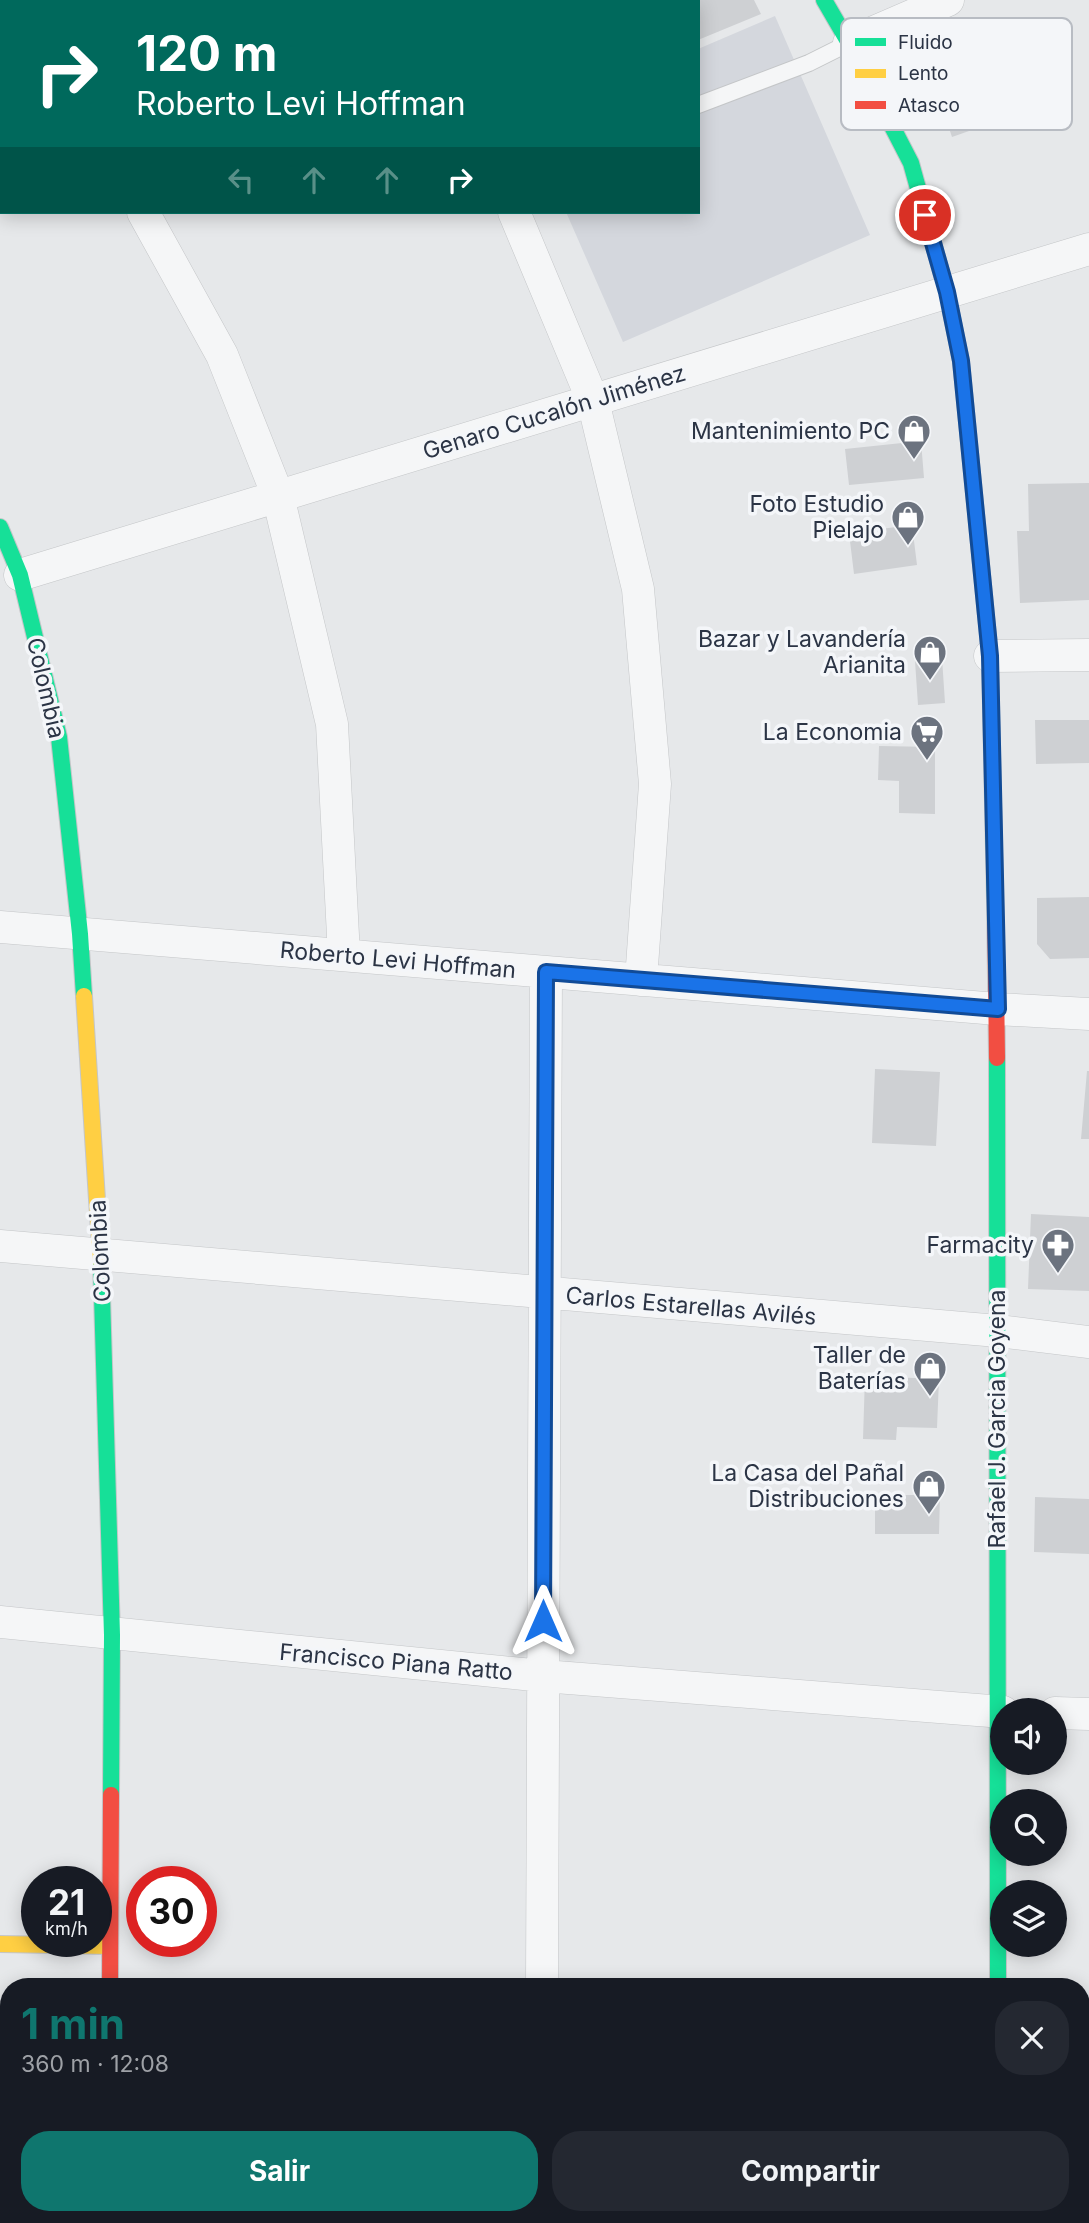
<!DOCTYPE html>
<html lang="es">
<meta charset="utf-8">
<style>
body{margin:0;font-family:Inter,sans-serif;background:#242831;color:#f1f3f6;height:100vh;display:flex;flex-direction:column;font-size:26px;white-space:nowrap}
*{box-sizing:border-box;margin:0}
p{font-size:23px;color:#9ea1a6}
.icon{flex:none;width:38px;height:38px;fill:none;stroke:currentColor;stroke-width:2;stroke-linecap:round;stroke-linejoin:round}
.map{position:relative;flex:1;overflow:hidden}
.panel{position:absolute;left:0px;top:1978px;width:1090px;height:247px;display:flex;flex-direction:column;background:#171b24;border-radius:28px 28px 0 0;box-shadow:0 4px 18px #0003}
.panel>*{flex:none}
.guide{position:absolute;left:0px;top:0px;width:700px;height:214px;box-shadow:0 4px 18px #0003;background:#00695c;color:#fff;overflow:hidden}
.fabs{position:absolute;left:990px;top:1698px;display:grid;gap:14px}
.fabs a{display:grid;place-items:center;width:77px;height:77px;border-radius:50%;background:#171b24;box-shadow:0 4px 18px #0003;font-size:35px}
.speed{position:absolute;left:21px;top:1866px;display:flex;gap:14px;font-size:35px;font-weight:700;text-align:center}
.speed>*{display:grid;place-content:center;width:91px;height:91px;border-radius:50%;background:#171b24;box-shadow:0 4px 18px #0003;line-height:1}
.speed small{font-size:18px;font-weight:400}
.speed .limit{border:10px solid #d22;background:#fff;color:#111}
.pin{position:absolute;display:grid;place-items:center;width:60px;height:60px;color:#fff;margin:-30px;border:4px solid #fff;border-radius:50%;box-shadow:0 2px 7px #0007}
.me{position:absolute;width:77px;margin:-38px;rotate:0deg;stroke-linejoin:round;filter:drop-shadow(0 0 5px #0008)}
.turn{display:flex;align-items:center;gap:24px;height:147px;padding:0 21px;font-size:32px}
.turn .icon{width:91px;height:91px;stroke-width:2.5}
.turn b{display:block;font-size:49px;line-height:60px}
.lanes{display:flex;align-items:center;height:66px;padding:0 21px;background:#0003;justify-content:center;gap:35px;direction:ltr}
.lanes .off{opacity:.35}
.round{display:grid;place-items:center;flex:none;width:74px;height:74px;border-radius:28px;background:#242831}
.overview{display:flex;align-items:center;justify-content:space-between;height:119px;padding:0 21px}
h1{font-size:42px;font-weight:700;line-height:52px;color:#0f766e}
.primary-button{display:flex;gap:14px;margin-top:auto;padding:14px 21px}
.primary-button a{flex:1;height:80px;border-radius:28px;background:#0f766e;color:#fff;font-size:28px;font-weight:700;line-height:80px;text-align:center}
.primary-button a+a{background:#242831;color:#f1f3f6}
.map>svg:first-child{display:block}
.built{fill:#d4d7dd}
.building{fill:#ced0d3}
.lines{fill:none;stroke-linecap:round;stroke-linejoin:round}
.lane-casing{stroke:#c4c6c8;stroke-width:18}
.street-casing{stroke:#c4c6c8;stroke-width:33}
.fast-casing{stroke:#c4c6c8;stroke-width:18}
.slow-casing{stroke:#c4c6c8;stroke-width:18}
.jam-casing{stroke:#c4c6c8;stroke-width:18}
.lane{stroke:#f5f6f7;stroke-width:16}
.street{stroke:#f5f6f7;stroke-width:32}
.fast{stroke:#16e098;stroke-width:16}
.slow{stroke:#ffcf43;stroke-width:16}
.jam{stroke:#f24e42;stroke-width:16}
.route-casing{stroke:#114b97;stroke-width:18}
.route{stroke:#1a73e8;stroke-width:12}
.labels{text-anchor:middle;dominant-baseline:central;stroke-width:7;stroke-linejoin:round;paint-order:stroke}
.street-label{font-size:23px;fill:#2b3445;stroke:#f4f6f9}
.poi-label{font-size:23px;fill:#2b3445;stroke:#f4f6f9;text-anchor:end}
.key{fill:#f4f6f9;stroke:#b8bcc3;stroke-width:2}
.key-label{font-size:19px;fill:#2b3445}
</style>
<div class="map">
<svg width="1089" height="2223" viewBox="0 0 1089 2223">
<rect width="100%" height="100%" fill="#e6e8ea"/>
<path class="built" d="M775 16 870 235 623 342 566 212H698V49Z"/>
<path class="building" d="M698 0H754L761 14 698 40Z
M1024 62 1040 106 952 137 937 92Z
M921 441 924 478 849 485 845 449Z
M1089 483V600L1020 603 1017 531H1029L1028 484Z
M912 525 917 565 854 574 849 533Z
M942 658 945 703 918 705 915 661Z
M1035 720H1089V763L1036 764Z
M879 746 935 747V814L899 813V781L878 780Z
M1089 897V958L1050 959 1037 944V898Z
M875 1069 940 1072 936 1146 872 1143Z
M1087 1071H1089V1139H1081Z
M1031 1214 1089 1217V1291L1028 1289Z
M865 1376 939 1379 937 1428 897 1427 896 1440 863 1439Z
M875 1495H940L939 1534H875Z
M1035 1497 1089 1499V1554L1034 1552Z
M1083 2194H1089V2223H1083Z"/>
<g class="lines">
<defs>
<path id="lane" d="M698 105 809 63 849 43"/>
<path id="street" d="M375 0 377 2
M39 2 41 0
M169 2 171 0
M0 25 2 27
M849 43 948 0
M0 142 2 140
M143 212 222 355 278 496 332 724 344 955
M514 212 593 401 638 589 655 784 641 980
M20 575 1089 249
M990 656 1089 655
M0 927 997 1009 1089 1014
M0 1246 998 1331 1089 1342
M0 1622 543 1676 1003 1712
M1055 1713 1089 1714
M542 1986 546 973
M1082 2159H1089
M541 2223V2216"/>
<path id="fast" d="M824 0 849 43 911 163 947 293 961 361 990 656 995 900
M0 527 20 575 59 737 80 934 84 996
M997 1058 998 1986
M101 1262 112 1635 111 1795
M109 2216V2223
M998 2216V2223"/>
<path id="slow" d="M84 996 101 1262
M0 1944 110 1946"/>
<path id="jam" d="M995 900 997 1058
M110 1986 111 1795"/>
</defs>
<use href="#lane" class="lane-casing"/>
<use href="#street" class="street-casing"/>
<use href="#fast" class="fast-casing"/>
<use href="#slow" class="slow-casing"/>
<use href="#jam" class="jam-casing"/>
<use href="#lane" class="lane"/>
<use href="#street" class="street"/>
<use href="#fast" class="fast"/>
<use href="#slow" class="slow"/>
<use href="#jam" class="jam"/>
</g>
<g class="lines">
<defs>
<path id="route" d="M543 1621 546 972 998 1009 990 656 961 361 947 292 925 215"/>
</defs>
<use href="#route" class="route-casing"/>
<use href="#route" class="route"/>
</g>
<defs>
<symbol id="shop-pin" viewBox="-11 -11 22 30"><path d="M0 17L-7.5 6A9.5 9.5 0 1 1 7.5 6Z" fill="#6c737f" stroke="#f4f6f9"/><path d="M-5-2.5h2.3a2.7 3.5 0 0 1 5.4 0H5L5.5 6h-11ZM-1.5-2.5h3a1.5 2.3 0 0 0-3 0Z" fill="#fff"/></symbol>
<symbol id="supermarket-pin" viewBox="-11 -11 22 30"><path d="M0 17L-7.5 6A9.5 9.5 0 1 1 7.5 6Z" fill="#6c737f" stroke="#f4f6f9"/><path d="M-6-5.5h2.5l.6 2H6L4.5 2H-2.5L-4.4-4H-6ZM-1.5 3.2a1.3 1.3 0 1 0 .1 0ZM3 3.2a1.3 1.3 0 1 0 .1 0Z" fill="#fff"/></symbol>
<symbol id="pharmacy-pin" viewBox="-11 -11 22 30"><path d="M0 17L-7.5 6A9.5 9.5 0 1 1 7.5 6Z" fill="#6c737f" stroke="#f4f6f9"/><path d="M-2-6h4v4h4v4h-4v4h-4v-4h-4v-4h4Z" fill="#fff"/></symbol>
</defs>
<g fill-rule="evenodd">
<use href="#shop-pin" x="895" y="412" width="38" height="52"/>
<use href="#shop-pin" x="889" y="498" width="38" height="52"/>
<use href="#shop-pin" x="911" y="633" width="38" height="52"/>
<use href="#supermarket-pin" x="908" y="713" width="38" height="52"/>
<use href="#pharmacy-pin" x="1039" y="1226" width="38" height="52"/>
<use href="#shop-pin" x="911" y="1349" width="38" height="52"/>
<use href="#shop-pin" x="910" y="1467" width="38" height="52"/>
</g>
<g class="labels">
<g class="street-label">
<text transform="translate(554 412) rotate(-17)">Genaro Cucalón Jiménez</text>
<text transform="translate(46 688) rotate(77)">Colombia</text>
<text transform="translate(398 960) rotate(5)">Roberto Levi Hoffman</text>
<text transform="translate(100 1251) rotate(-93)">Colombia</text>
<text transform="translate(691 1306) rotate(5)">Carlos Estarellas Avilés</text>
<text transform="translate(997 1419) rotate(-90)">Rafael J. Garcia Goyena</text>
<text transform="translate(396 1662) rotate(5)">Francisco Piana Ratto</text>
</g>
<g class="poi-label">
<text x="890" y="431">Mantenimiento PC</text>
<text x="884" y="504">Foto Estudio<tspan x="884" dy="26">Pielajo</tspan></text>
<text x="906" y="639">Bazar y Lavandería<tspan x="906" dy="26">Arianita</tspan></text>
<text x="902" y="732">La Economia</text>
<text x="1034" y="1245">Farmacity</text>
<text x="906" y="1355">Taller de<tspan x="906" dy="26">Baterías</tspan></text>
<text x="904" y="1473">La Casa del Pañal<tspan x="904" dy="26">Distribuciones</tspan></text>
</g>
</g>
<rect x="841" y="18" width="231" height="112" rx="10" class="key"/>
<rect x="855" y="38" width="31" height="8" fill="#16e098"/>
<rect x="855" y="69" width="31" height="9" fill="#ffcf43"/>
<rect x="855" y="101" width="31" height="8" fill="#f24e42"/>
<g class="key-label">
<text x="898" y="49">Fluido</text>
<text x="898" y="80">Lento</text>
<text x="898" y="112">Atasco</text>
</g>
</svg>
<div class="fabs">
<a><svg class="icon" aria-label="sound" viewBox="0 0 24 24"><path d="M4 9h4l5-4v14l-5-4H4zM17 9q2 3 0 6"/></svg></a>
<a><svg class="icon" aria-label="search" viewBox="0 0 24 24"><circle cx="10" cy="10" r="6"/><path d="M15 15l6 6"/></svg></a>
<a><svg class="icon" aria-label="layers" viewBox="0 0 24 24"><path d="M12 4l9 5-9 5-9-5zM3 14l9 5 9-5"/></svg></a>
</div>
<div class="speed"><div>21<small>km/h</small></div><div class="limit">30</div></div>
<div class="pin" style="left:925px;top:215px;background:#d93025"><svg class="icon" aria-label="arrive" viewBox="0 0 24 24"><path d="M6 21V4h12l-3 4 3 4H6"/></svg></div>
<svg class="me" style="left:543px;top:1621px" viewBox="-20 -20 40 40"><path d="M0-17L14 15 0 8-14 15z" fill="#1a73e8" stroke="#fff" stroke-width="4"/></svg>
<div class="guide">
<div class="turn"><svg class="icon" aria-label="right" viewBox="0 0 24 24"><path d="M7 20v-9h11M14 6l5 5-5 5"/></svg><div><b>120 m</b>Roberto Levi Hoffman</div></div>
<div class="lanes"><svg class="icon off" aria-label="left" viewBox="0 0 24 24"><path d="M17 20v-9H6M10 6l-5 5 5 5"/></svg><svg class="icon off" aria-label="ahead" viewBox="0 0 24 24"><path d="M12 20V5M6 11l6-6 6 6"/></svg><svg class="icon off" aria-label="ahead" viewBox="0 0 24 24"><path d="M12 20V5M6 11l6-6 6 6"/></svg><svg class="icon" aria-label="right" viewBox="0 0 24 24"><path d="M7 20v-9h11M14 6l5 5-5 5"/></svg></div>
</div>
<section class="panel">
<div class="overview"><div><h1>1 min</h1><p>360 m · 12:08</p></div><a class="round"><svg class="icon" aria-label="close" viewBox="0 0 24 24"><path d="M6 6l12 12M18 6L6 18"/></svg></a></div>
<div class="primary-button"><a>Salir</a><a>Compartir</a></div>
</section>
</div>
